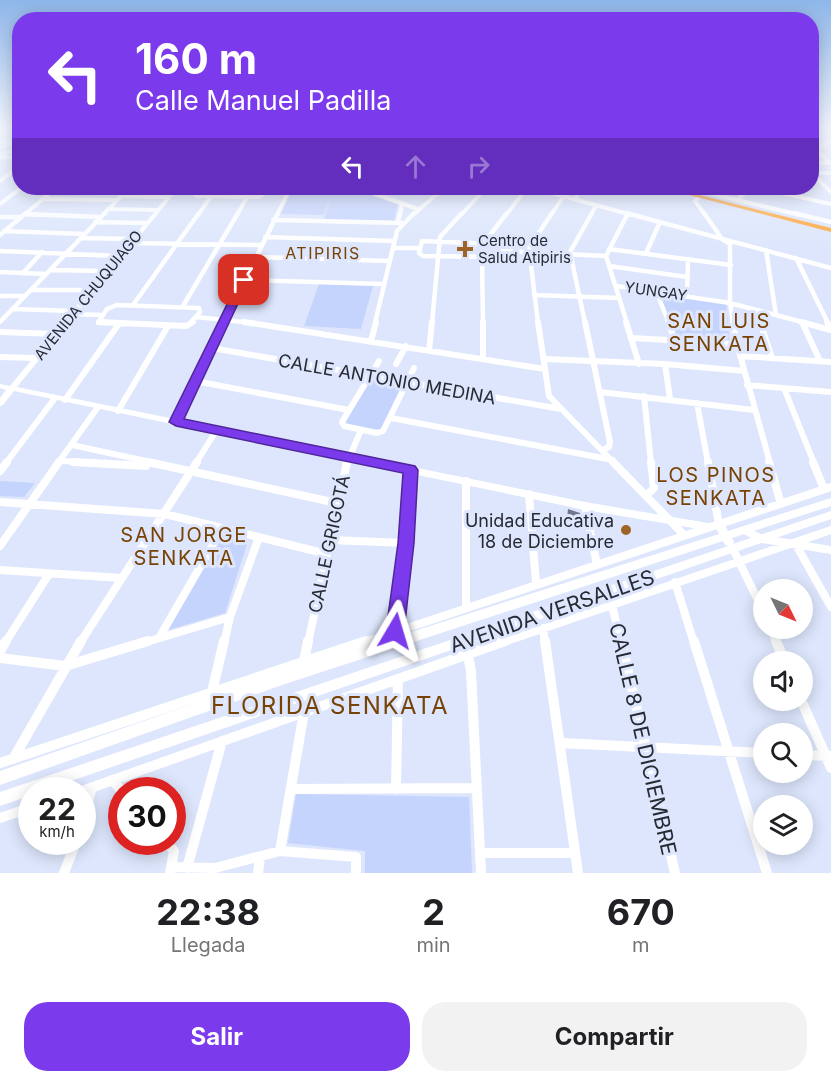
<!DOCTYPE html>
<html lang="es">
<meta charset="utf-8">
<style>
body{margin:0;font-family:Inter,sans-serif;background:#f2f2f2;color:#202124;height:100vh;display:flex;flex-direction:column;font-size:22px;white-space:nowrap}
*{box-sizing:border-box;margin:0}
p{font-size:20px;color:#757577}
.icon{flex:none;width:33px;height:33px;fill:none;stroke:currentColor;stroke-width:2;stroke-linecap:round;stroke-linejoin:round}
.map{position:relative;height:873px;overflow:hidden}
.panel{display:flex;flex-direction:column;background:#fff;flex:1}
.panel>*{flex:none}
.top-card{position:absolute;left:12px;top:12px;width:807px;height:183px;border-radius:24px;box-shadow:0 3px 15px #0003;background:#7c3aed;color:#fff;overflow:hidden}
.needle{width:39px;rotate:133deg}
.controls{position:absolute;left:753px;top:579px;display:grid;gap:12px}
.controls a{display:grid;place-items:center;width:60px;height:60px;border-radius:50%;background:#fff;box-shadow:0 3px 15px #0003;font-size:30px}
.speed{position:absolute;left:18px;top:777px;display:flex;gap:12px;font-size:30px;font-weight:700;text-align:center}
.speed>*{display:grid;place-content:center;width:78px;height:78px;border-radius:50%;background:#fff;box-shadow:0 3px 15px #0003;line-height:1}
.speed small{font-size:15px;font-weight:400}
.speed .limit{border:9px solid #d22;background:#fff;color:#111}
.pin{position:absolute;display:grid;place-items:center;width:51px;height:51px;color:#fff;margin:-26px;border-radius:12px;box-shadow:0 3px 9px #0006}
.me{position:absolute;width:66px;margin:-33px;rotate:7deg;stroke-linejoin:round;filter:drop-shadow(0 0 4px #0008)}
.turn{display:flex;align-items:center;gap:21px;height:126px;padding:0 24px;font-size:27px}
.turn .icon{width:78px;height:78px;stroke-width:2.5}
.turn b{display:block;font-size:42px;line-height:51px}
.lanes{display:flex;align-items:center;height:57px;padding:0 24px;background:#0003;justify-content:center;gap:30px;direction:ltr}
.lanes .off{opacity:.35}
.eta{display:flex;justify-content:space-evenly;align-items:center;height:102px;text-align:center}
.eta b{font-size:36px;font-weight:700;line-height:42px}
.action{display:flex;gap:12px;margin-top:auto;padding:12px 24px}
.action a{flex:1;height:69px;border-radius:24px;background:#7c3aed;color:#fff;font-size:24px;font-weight:700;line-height:69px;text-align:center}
.action a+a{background:#f2f2f2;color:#202124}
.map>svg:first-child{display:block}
.green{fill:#c5d4fc}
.building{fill:#70778b}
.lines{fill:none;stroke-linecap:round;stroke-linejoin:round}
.minor-far4{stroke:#fff;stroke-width:4}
.minor-far3{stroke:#fff;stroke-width:4.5}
.minor-far2{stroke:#fff;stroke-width:6}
.minor-far1{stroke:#fff;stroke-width:8}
.minor{stroke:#fff;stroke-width:10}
.tertiary{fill:#fff;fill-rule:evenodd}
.trunk{fill:#fea63a;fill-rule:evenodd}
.route{fill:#7c3aed;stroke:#51269a;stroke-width:1.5}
.poi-dot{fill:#9f6227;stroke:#dde6fc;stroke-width:2}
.labels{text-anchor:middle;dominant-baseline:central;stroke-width:6;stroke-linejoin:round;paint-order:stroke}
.far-poi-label{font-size:15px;fill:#272a33;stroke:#dde6fc;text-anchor:start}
.far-street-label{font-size:15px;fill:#272a33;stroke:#dde6fc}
.far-neighbourhood-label{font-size:16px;letter-spacing:1.5px;fill:#784203;stroke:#dde6fc}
.street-label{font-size:18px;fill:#272a33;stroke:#dde6fc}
.poi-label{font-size:18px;fill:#272a33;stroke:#dde6fc;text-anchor:end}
.neighbourhood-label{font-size:20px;letter-spacing:1.5px;fill:#784203;stroke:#dde6fc}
.near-street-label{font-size:21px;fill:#272a33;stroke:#dde6fc}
.near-neighbourhood-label{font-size:24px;letter-spacing:1.5px;fill:#784203;stroke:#dde6fc}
</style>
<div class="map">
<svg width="831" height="873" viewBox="0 0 831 873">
<rect width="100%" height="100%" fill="#dde6fc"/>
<path class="green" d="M293 188H353L398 203 394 221 324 219 331 196 324 215 281 214Z
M319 284 373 286 361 329 304 326Z
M658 294 726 304 730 342 677 339Z
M371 378 404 384 382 428 378 430 350 426 345 423Z
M0 481H1L35 483 24 497 0 496Z
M222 533 248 541 225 613 168 630Z
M296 794 469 797 472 873H365V851L288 843Z"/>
<path class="building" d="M568 509 580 513 583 529H566Z"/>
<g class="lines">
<path class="minor-far4" d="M0 133H20
M812 134 825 129
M0 142 13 143
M812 146 830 163
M814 148 831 142
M0 157H20
M812 163H831
M812 173 831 192
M812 173H831
M0 181 20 166
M358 188 418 209
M420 188 438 194
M533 188 632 215
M688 188 800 215
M759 188 831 204
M174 190 196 191 200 188
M196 191 195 195 198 196 259 197 266 192 287 193
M121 196 168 197
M700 196 695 201 705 215
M42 199 116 200
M576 199 580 188
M737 200 751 188
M0 204 21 188
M108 209 158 210
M25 214 40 215
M24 215 56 188
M103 215 129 188
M198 215 217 188
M237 215 247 197
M277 215 290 188
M400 215 402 203
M413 215 444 188
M461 215 486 188
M506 215 527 188
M551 215 563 197
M591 215 596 205"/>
<path class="minor-far3" d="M626 213 831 268
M704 213 722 239 730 244V303L733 323
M794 213 831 222
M25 214 100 217
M0 217H21
M273 220 403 223
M95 222 147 223
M398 222 400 213
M4 231 84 234
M0 235 26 213
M265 237 394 241
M81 238 134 239
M422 241 495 244 500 247 501 255 494 257 423 256 419 253Z
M130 243 261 245
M483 244 507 213
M393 248H420
M609 249 731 265
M766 250 776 315
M0 251 120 256
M501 251 606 256
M646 253 660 222
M256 257 390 261
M482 257 483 323
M796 258 828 323
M609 266 687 277
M50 270 107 271
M0 272 46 274
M23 273 42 252
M244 280 384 284
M616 286 730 303 806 323
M31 290H91
M656 291 669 323
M534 295 619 298
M687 295 688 259
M0 296H24
M133 305 199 213
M183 306 238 213
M12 309 74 311
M756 310 760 323
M72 314 102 315
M196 317 254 323
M0 322 105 213
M109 323H98L107 309 117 305 199 308 200 312 190 323
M224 323 278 213
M375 323 397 231 414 213
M432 323 440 237 462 213
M538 323 529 248 552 213
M585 323 570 252 592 213
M627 323 606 256 628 213"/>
<path class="minor-far2" d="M99 322 186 326 193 322
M244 322 545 369
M483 322V359
M538 322 549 396 614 463
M585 322 610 442 609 447 603 450
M626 322 639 364
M668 322 675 340
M733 322 737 344 770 463
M760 322 772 358
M801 322 831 330
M802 322 820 361
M827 322 831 329
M0 332 56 334
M632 338 737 344
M371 341 376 322
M212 348 561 409
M429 351 432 322
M740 356 831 362
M0 357 36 358
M544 359 665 364 744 371
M379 361 342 422 344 426 377 433 383 431 414 368
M396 364 406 346
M665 364 670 399
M195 381 349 410
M747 385 831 392
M784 388 814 463
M600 392 754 410
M644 396 651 463
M65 400 118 325
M697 403 708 463
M118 411 168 326
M391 418 613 460
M176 422 225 322
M72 445 155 463
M62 461 99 463
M6 463 55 398
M58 463 98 407
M196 463 216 431
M347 463 361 430"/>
<path class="minor-far1" d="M73 462 146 466
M148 462 337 503
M613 462 684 535
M708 462 719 525
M769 462 781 504
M813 462 824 489
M0 471 7 462
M466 481V607
M529 494 536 583
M647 495 654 488 651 462
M0 502 165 514 327 554
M585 506 597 565
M746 531 762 539 831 550
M330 540 406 543
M795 543 831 607
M0 546 59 462
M733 549 764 613
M0 570 121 578
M675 582 694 643
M612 605 621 643
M543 628 545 643
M770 628 777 643
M395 631 406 543 410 469
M159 638 222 529
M5 643 49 574
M80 643 197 462
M143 643 230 617
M224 643 230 617 259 537
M308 643 347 462
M362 643 831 487
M501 643 831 530"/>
<path class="minor" d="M545 641 578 873
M621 641 675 873
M694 641 767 873
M776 641 785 662
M0 651 6 641
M468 655 471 671 481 873
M0 658 65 666 148 641
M304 661 308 641
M212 692 224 641
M801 700 831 768
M560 743 764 753
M802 755 831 756
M13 759 81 641
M0 763 366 641
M112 780 122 791
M291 789 475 788
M396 789 398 679
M82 791 505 641
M0 818 32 807
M82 823 92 787
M166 842 174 851 170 873
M280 851 304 712
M480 853H575
M172 867 215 868 280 851 356 857V873
M187 868 222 741
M64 873 76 842
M258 873 260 857"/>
<path class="tertiary" d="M20 141V144L0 148V146Z
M20 148V151L0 155V153Z
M174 188H179L17 387 585 502 714 524 719 521 723 522 728 531 831 498V506L732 538 734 542 733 544 831 511V519L45 790H32V795L0 806V792L728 546 725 545 723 541 285 684 0 785V771L285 672 719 534 716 528 711 531 585 510 14 391 3 405 0 406V398L6 390 0 388V384L10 386Z"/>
<path class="trunk" d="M662 188H672L831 228V232Z"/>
</g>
<linearGradient id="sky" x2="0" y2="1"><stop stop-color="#8eb6e9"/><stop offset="0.51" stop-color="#f0f4fe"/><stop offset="1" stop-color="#f0f4fe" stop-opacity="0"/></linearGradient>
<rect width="831" height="251" fill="url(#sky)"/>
<path class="route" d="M244 277 249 280 184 419 415 466 418 470 414 543 404 631 401 636 395 639 389 636 386 631 398 543 403 473 176 426 169 422 239 280Z"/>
<g class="poi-dot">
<path d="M462 240h6v6h6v6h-6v6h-6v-6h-6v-6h6z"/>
<circle cx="626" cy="530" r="6"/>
</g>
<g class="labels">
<g class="far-poi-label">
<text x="478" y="240">Centro de<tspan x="478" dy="17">Salud Atipiris</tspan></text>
</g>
<g class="far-street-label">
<text transform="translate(656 291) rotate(8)">YUNGAY</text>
<text transform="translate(88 295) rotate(-51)">AVENIDA CHUQUIAGO</text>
</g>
<g class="far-neighbourhood-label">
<text x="323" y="253">ATIPIRIS</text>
</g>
<g class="street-label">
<text transform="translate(387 379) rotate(10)">CALLE ANTONIO MEDINA</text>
<text transform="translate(329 544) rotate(-78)">CALLE GRIGOTÁ</text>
</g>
<g class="poi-label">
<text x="614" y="520">Unidad Educativa<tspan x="614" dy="21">18 de Diciembre</tspan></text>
</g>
<g class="neighbourhood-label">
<text x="719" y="321">SAN LUIS<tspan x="719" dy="23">SENKATA</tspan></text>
<text x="716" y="475">LOS PINOS<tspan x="716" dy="23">SENKATA</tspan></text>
<text x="184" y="535">SAN JORGE<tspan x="184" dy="23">SENKATA</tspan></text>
</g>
<g class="near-street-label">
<text transform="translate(552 611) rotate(-19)">AVENIDA VERSALLES</text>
<text transform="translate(643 739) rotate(77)">CALLE 8 DE DICIEMBRE</text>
</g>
<g class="near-neighbourhood-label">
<text x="330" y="705">FLORIDA SENKATA</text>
</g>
</g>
</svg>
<div class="controls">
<a><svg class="needle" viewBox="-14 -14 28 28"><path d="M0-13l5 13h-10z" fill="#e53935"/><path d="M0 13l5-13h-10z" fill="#757577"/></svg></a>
<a><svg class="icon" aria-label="sound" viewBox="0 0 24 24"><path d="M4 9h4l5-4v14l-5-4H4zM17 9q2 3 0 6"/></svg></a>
<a><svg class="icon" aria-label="search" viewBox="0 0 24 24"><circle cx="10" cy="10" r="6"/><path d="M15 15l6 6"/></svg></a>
<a><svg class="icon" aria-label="layers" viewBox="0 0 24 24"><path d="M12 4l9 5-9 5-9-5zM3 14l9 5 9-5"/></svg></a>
</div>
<div class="speed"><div>22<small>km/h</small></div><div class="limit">30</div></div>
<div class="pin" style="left:244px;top:280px;background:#d93025"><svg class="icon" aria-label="arrive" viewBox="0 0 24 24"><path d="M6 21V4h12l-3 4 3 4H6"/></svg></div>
<svg class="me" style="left:395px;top:631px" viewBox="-20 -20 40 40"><path d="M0-17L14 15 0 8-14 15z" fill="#7c3aed" stroke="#fff" stroke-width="4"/></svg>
<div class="top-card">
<div class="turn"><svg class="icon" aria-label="left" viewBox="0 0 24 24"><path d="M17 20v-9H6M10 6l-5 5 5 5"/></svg><div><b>160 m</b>Calle Manuel Padilla</div></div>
<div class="lanes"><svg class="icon" aria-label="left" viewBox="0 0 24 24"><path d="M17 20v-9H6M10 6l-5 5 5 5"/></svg><svg class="icon off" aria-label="ahead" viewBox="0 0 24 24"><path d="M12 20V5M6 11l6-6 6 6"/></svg><svg class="icon off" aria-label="right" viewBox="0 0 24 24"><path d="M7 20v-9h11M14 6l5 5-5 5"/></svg></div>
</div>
</div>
<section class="panel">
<div class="eta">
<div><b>22:38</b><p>Llegada</p></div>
<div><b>2</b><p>min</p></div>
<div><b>670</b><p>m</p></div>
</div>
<div class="action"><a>Salir</a><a>Compartir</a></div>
</section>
